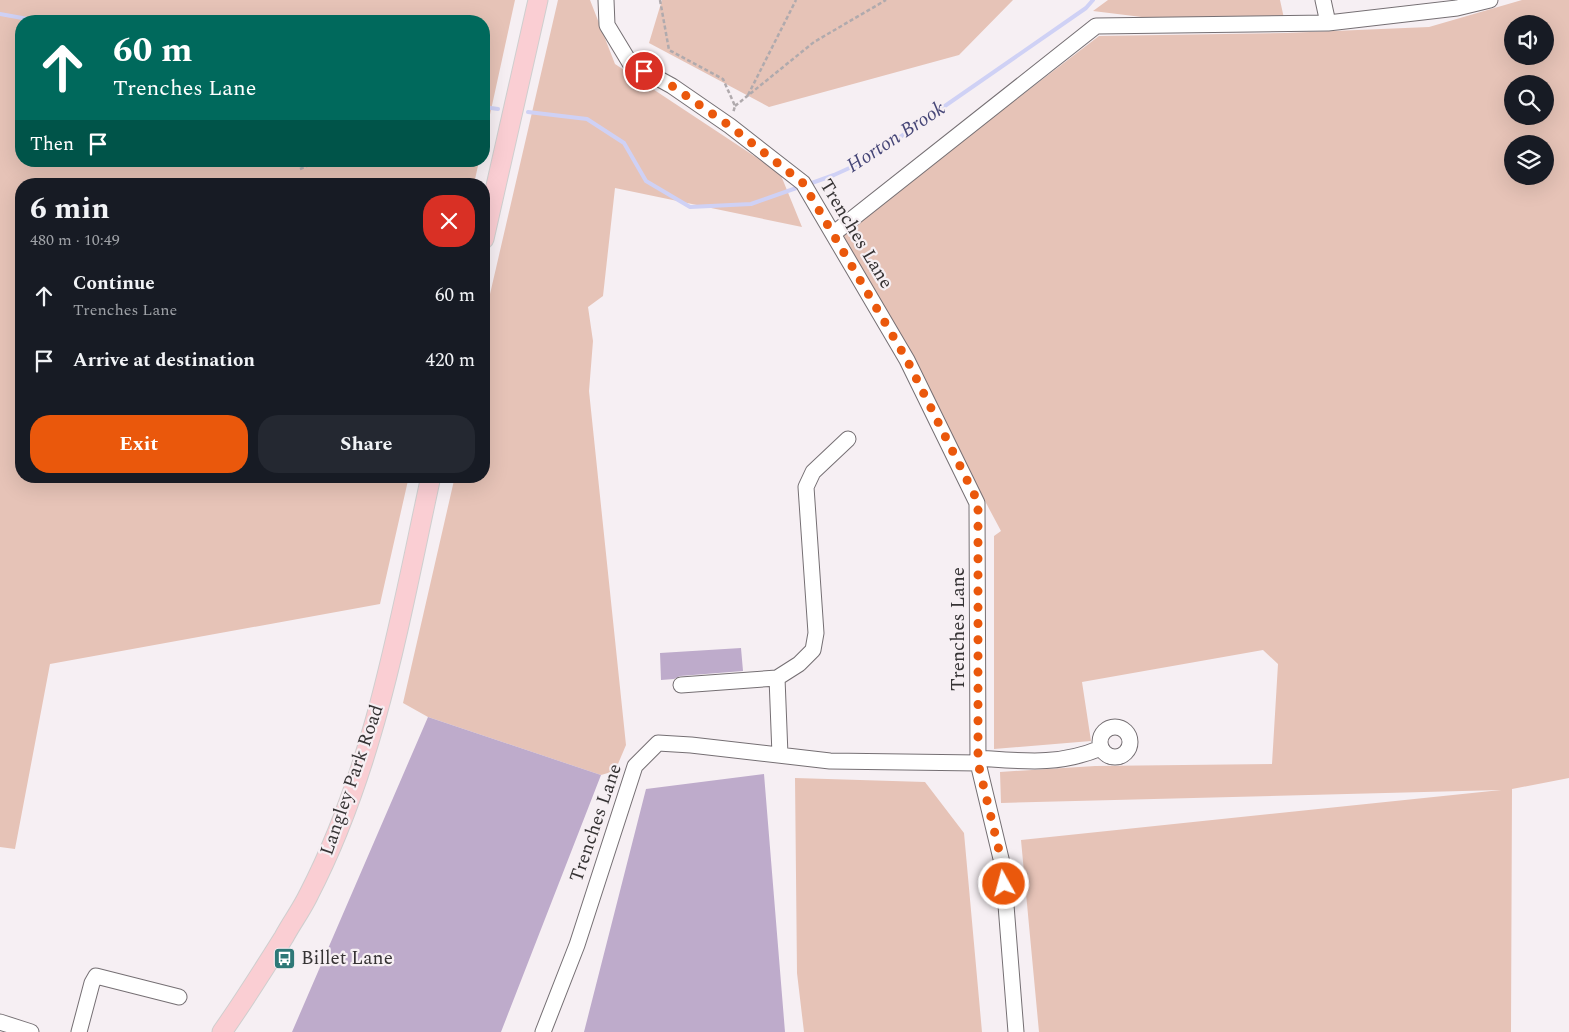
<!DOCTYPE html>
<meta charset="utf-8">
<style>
body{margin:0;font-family:Spectral,serif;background:#242831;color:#f1f3f6;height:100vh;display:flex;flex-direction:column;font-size:19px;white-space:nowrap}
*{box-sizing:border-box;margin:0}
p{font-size:16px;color:#9ea1a6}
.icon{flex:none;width:28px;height:28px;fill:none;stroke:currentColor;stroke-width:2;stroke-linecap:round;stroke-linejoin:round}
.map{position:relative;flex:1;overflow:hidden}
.drawer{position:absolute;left:15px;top:178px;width:475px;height:305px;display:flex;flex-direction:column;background:#171b24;border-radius:20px;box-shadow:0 5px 20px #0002}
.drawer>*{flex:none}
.top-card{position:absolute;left:15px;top:15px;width:475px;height:152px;border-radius:20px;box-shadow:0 5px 20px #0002;background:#00695c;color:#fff;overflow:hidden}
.fabs{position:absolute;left:1504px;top:15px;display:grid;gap:10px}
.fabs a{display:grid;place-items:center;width:50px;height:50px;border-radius:50%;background:#171b24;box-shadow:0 5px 20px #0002;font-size:25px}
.pin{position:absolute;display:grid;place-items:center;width:42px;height:42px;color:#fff;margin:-21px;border:2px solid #fff;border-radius:50%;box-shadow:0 1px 5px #0007}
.me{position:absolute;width:55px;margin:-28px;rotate:353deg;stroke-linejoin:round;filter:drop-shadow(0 0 4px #0008)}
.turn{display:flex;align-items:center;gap:18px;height:105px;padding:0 15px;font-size:22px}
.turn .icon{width:65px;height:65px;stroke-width:2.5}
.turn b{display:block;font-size:35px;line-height:42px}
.then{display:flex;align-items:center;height:48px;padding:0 15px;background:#0003;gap:10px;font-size:19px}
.round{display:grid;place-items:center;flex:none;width:52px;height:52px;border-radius:20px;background:#242831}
.head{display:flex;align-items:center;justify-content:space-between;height:85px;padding:0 15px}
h1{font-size:30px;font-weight:700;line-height:38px}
.primary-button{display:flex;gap:10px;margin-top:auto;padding:10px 15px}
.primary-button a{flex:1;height:58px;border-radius:20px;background:#ea580c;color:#fff;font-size:20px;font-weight:700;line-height:58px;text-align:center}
.primary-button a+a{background:#242831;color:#f1f3f6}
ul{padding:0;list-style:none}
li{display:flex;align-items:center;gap:15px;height:65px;padding:0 15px}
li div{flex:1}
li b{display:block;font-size:19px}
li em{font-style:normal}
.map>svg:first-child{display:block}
.green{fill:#e6c3b7;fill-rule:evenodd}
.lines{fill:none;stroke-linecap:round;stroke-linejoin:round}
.stream{stroke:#cfd1f5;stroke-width:4}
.building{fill:#beabcb}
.minor-casing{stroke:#756f73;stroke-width:17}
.major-casing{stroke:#cfcece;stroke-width:21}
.path{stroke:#b0aaad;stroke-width:2.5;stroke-dasharray:4 2.5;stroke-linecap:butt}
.minor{stroke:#fff;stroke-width:15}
.major{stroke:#faced3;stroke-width:19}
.route{stroke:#ea580c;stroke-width:9;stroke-dasharray:0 16.2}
.labels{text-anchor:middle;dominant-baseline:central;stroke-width:4.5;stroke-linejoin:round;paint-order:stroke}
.street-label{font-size:19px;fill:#363334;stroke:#f6eff3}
.poi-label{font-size:19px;fill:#363334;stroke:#f6eff3;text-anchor:start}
.water-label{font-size:20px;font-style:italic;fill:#464677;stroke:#f6eff3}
</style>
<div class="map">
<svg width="1569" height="1032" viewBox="0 0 1569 1032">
<rect width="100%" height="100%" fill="#f6eff3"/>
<path class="green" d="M0 0H515L484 142V21H21V161H479L474 184H21V476H409L380 604 50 664 15 849 0 847Z
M558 0H590L615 64 780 173 802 227 615 188 603 296 588 307 593 341 589 391 626 745 615 771 601 775 428 717 403 703 455 476H484V320Z
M662 0H1013L959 55 769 107 649 43Z
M1108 0H1280L1285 23 1158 19 1093 11Z
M1522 0H1569V778L1512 789 1511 1032H1039L1021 840 1501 790 1001 803 1000 772 1095 766 1272 764 1278 664 1263 650 1082 682 1091 741 994 749V536L1001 531 842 233 1099 36 1286 33 1429 27ZM1512 24H1545V56H1512ZM1512 84H1545V116H1512ZM1512 144H1545V176H1512Z
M795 778 925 782 964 833 982 1032H804L797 973Z"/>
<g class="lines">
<path class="stream" d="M0 14 39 21
M484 107 498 109
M528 112 587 119 624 143 646 181 690 207 751 204 802 186
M809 184 834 175 867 160 1086 8 1093 0"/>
</g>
<path class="building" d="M741 648 743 671 680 676 674 679 661 680 660 653Z
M428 717 601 775 501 1032H292Z
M764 774 785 1032H584L646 789Z"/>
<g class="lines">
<defs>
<path id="minor" d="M606 0 607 25 630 63 672 86 730 126 803 183 907 360 977 503 978 763 1003 867 1016 1032
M1323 0 1328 23
M833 234 1096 26 1328 23 1457 8 1490 0
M777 678 799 664 813 650 816 633 806 487 813 472 848 439
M681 685 777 678 780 755
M1100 742a15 15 0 1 1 30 0a15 15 0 1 1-30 0Z
M978 758C1023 761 1058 766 1101 748
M0 1022 31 1032
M79 1032 92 983 96 976 179 997
M543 1032 577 945 635 766 658 743 691 745 830 761 978 763"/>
<path id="major" d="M484 239 538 0
M222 1032C244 1001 264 969 284 937 292 922 302 909 309 894 376 764 400 618 431 476"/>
</defs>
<use href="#minor" class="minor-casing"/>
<use href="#major" class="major-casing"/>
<path class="path" d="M660 0 669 50 723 79 735 106 733 113
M748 95 796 0
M735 106 814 42 886 0
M300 169 318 161"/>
<use href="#minor" class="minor"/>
<use href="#major" class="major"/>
</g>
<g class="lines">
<path class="route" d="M644 71 672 86 730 126 803 183 907 360 978 502V763L1003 867 1004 884"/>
</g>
<defs>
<symbol id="bus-square" viewBox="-11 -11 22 22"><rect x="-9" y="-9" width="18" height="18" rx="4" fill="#2e7877" stroke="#f6eff3"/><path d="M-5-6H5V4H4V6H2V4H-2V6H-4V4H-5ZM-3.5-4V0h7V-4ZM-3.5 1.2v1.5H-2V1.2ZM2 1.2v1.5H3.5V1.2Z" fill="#fff"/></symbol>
</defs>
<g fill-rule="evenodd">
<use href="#bus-square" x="272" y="946" width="25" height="25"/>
</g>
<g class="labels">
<g class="street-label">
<text transform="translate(856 234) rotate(59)">Trenches Lane</text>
<text transform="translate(958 629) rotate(-90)">Trenches Lane</text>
<text transform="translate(352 780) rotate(-71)">Langley Park Road</text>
<text transform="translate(596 823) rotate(-71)">Trenches Lane</text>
</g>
<g class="poi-label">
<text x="301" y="958">Billet Lane</text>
</g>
<g class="water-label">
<text transform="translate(896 137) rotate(-33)">Horton Brook</text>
</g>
</g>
</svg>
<div class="fabs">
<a><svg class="icon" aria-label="sound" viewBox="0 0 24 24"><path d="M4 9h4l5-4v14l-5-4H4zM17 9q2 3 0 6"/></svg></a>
<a><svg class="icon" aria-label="search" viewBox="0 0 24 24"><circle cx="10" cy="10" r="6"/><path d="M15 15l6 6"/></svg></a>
<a><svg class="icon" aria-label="layers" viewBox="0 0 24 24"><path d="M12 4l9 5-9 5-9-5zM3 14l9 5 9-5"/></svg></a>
</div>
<div class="pin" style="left:644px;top:71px;background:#d93025"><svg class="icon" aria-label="arrive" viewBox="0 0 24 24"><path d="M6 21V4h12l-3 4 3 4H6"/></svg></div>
<svg class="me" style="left:1004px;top:884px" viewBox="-20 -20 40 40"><circle r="17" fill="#ea580c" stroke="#fff" stroke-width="3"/><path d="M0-11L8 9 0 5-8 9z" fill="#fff"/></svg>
<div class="top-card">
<div class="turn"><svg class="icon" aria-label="ahead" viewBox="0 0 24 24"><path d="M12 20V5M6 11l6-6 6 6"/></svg><div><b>60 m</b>Trenches Lane</div></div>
<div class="then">Then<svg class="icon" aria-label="arrive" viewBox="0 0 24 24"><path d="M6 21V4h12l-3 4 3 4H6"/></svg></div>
</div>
<section class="drawer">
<div class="head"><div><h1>6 min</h1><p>480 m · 10:49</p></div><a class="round" style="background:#d93025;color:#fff"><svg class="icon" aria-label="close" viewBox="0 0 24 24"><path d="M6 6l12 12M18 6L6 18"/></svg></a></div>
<ul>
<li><svg class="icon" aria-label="ahead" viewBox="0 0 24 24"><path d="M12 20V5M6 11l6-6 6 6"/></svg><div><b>Continue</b><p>Trenches Lane</p></div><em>60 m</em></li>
<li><svg class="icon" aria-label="arrive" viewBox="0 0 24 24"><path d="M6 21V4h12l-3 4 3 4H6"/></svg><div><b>Arrive at destination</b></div><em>420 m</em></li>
</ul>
<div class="primary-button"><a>Exit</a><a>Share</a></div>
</section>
</div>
